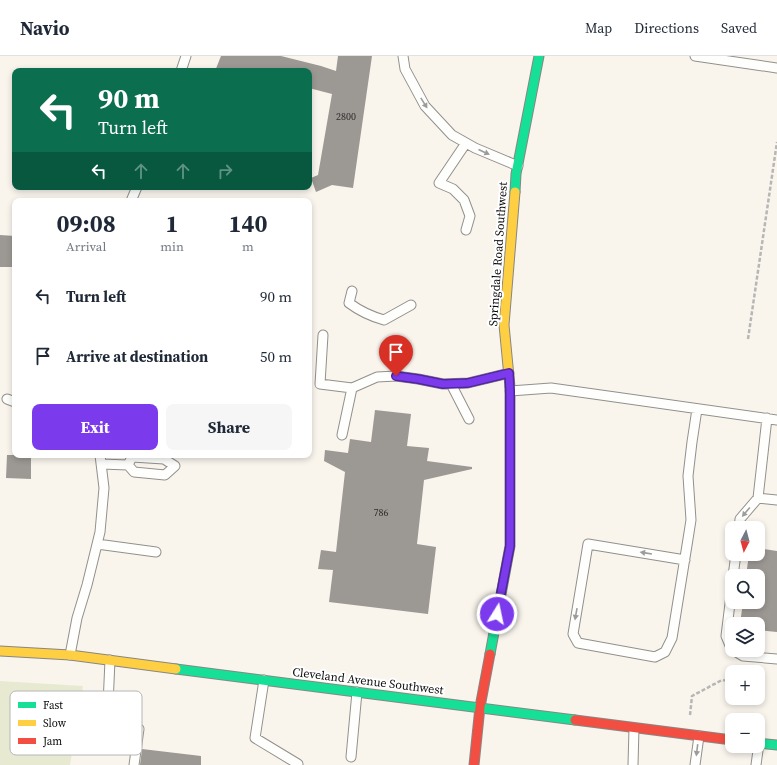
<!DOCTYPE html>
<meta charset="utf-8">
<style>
body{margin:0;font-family:"Source Serif 4",serif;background:#f6f6f7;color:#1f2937;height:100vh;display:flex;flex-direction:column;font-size:15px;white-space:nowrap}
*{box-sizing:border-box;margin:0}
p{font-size:13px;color:#747a83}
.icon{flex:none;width:22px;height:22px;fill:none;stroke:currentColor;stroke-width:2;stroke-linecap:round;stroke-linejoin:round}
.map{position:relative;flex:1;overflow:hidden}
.drawer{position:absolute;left:12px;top:142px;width:300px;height:260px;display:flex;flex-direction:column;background:#fff;border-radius:8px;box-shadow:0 2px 6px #0003}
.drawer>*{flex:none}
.guide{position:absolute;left:12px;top:12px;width:300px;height:122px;border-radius:8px;box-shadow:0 2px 6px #0003;background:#0b6e4f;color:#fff;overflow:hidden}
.needle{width:26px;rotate:186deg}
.buttons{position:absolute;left:725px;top:465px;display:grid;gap:8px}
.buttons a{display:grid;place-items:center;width:40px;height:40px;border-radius:8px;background:#fff;box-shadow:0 2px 6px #0003;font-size:20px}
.pin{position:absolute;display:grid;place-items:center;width:34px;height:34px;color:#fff;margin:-41px -17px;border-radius:50% 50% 50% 0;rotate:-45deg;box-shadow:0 0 4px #0007}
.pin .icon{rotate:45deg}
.me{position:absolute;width:44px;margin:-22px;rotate:10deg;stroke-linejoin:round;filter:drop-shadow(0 0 3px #0008)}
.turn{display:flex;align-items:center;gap:14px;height:84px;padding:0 20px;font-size:18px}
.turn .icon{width:52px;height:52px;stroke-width:2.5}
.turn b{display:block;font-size:28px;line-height:34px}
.lanes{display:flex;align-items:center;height:38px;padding:0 20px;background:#0003;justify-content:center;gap:20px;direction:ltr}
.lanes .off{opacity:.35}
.eta{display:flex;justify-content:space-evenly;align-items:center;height:68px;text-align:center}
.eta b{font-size:24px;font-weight:700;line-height:28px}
.action{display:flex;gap:8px;margin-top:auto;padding:8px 20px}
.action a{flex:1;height:46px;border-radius:8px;background:#7c3aed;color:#fff;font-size:16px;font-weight:700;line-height:46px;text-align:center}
.action a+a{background:#f6f6f7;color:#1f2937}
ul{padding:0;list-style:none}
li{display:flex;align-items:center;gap:12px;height:60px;padding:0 20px}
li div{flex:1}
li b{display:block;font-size:15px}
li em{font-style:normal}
header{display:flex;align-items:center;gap:24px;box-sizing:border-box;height:56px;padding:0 20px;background:#fff;border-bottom:1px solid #e0e1e3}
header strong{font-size:19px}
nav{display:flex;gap:22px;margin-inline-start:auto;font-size:14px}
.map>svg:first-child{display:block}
.cemetery{fill:#e8e9d1}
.building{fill:#9c9894}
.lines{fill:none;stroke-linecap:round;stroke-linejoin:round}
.lane-casing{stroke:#92908c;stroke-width:11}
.fast-casing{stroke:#888683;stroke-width:11}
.slow-casing{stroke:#888683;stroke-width:11}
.jam-casing{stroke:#888683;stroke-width:11}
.path{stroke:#b7b6b5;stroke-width:2.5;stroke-dasharray:4 2;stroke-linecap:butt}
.lane{stroke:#fefefc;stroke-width:9}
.fast{stroke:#16e098;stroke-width:9}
.slow{stroke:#ffcf43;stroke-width:9}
.jam{stroke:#f24e42;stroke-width:9}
.oneway{fill:#9c9c9b}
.route-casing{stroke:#51269a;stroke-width:10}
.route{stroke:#7c3aed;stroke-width:7}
.labels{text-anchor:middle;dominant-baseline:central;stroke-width:4;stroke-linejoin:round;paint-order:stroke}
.number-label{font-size:10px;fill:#2e2e2c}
.street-label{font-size:12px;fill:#0a0a0a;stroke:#fff}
.key{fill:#fff;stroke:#b6b6b6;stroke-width:1}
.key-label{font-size:11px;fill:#0a0a0a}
</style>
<header>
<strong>Navio</strong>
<nav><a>Map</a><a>Directions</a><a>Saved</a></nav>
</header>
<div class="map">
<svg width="777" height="709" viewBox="0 0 777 709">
<rect width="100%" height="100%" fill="#f9f5ed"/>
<path class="cemetery" d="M0 625 83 630 70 709H0Z"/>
<path class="building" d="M221 0H281L321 10 336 15 338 0H372L353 132 332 129 316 136 311 122 318 119 332 38 309 32V15H215Z
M0 179 15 180V211H0Z
M375 354 411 358 407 390 429 392 427 405 472 411V413L424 424 417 488 436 491 428 558 329 546 333 514 318 513 321 494 336 496 345 416 324 405 325 394 348 397 350 383 371 386Z
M7 399H31V423L6 422Z
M758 492 777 495V576L758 574V568H740L743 546H758V520H746L749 498H758Z
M142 693 201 700V709H140Z"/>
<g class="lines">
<defs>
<path id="lane" d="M403 0 405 13 425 50 452 79 475 92 518 110
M695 0 777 12
M181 15 186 0
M466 87 439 127 453 133 464 144 470 160 466 174
M131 145 137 131
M352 235 349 247C361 256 370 260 384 264L411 249
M323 279 320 328 352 332 377 321 396 320 418 323 443 328 468 327 509 317
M451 328 469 363
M510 335 551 332 615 341 777 364
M7 343 15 346
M342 379 352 332
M101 408 128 409 134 416 165 419 175 410 164 403 132 401 128 409
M758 442 777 444
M739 472 740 463 758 442 767 362
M97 488 156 496
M685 504 588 488 573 578 578 587 655 601 665 596 672 582 688 483 691 464 688 420 692 386 697 353
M733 520 736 498
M732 531 726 580 732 594
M733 594 743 600 777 603
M70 599 77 562 87 529 100 476 104 432 100 399
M110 604 107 671 139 673 134 709
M264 624 255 682 298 708V709
M351 701 357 636
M633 709 634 672
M695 709 699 680
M756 709 759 687"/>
<path id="fast" d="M515 136 516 118 539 0
M490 598 510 490V331
M176 613 575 664
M758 687 777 689"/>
<path id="slow" d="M510 331 504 269 515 136
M0 595 70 599 176 613"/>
<path id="jam" d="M575 664 732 684
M474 709 480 651 490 598"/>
</defs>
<use href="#lane" class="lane-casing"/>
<use href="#fast" class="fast-casing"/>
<use href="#slow" class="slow-casing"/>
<use href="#jam" class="jam-casing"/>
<path class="path" d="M748 283 777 86
M758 620 759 613
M690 659 692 640 722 624 729 625 732 624"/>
<use href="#lane" class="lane"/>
<use href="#fast" class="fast"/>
<use href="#slow" class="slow"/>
<use href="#jam" class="jam"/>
</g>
<defs><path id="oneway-solid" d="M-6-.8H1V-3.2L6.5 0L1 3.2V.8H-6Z"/></defs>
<g class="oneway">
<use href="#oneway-solid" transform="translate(424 47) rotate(58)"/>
<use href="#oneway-solid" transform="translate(484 96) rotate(24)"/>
<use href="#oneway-solid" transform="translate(746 456) rotate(130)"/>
<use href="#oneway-solid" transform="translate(646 497) rotate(-171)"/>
<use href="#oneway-solid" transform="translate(576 558) rotate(100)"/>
<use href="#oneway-solid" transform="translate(697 694) rotate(97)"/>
</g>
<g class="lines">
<defs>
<path id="route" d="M396 320 418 323 443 328 468 327 509 317 510 335V490L497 558"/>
</defs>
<use href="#route" class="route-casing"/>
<use href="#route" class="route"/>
</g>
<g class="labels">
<g class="number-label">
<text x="346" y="60">2800</text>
<text x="381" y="456">786</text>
</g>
<g class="street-label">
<text transform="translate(498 198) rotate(-86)">Springdale Road Southwest</text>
<text transform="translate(368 625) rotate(7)">Cleveland Avenue Southwest</text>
</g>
</g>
<rect x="10" y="635" width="132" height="64" rx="6" class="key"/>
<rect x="18" y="646" width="18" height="6" fill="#16e098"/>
<rect x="18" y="664" width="18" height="6" fill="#ffcf43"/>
<rect x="18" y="682" width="18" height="6" fill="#f24e42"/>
<g class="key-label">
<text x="43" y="653">Fast</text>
<text x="43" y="671">Slow</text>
<text x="43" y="689">Jam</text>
</g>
</svg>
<div class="buttons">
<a><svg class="needle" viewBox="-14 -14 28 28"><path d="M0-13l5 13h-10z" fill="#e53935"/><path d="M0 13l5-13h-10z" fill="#747a83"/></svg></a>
<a><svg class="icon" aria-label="search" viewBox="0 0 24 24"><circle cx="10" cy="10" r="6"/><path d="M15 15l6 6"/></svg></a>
<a><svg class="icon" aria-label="layers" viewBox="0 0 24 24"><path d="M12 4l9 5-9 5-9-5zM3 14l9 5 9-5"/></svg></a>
<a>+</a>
<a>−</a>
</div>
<div class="pin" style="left:396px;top:320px;background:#d93025"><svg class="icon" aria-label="arrive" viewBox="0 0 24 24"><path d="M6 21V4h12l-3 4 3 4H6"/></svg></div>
<svg class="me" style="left:497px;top:558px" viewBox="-20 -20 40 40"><circle r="17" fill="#7c3aed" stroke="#fff" stroke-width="3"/><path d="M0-11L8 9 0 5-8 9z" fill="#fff"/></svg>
<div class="guide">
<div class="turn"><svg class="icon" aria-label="left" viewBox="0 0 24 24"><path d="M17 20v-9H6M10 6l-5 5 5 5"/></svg><div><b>90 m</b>Turn left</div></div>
<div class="lanes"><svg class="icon" aria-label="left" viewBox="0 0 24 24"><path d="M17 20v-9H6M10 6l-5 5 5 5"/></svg><svg class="icon off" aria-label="ahead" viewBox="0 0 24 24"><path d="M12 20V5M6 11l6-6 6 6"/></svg><svg class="icon off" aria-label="ahead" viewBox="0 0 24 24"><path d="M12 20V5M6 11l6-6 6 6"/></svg><svg class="icon off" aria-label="right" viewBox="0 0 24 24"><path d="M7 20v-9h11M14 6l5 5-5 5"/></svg></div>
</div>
<section class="drawer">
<div class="eta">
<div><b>09:08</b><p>Arrival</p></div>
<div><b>1</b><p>min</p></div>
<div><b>140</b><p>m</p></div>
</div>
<ul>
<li><svg class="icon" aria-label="left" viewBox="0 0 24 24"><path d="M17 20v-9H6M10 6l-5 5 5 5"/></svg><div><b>Turn left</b></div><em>90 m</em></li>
<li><svg class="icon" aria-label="arrive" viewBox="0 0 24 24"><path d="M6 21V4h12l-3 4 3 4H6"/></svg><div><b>Arrive at destination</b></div><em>50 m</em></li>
</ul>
<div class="action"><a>Exit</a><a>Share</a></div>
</section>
</div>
